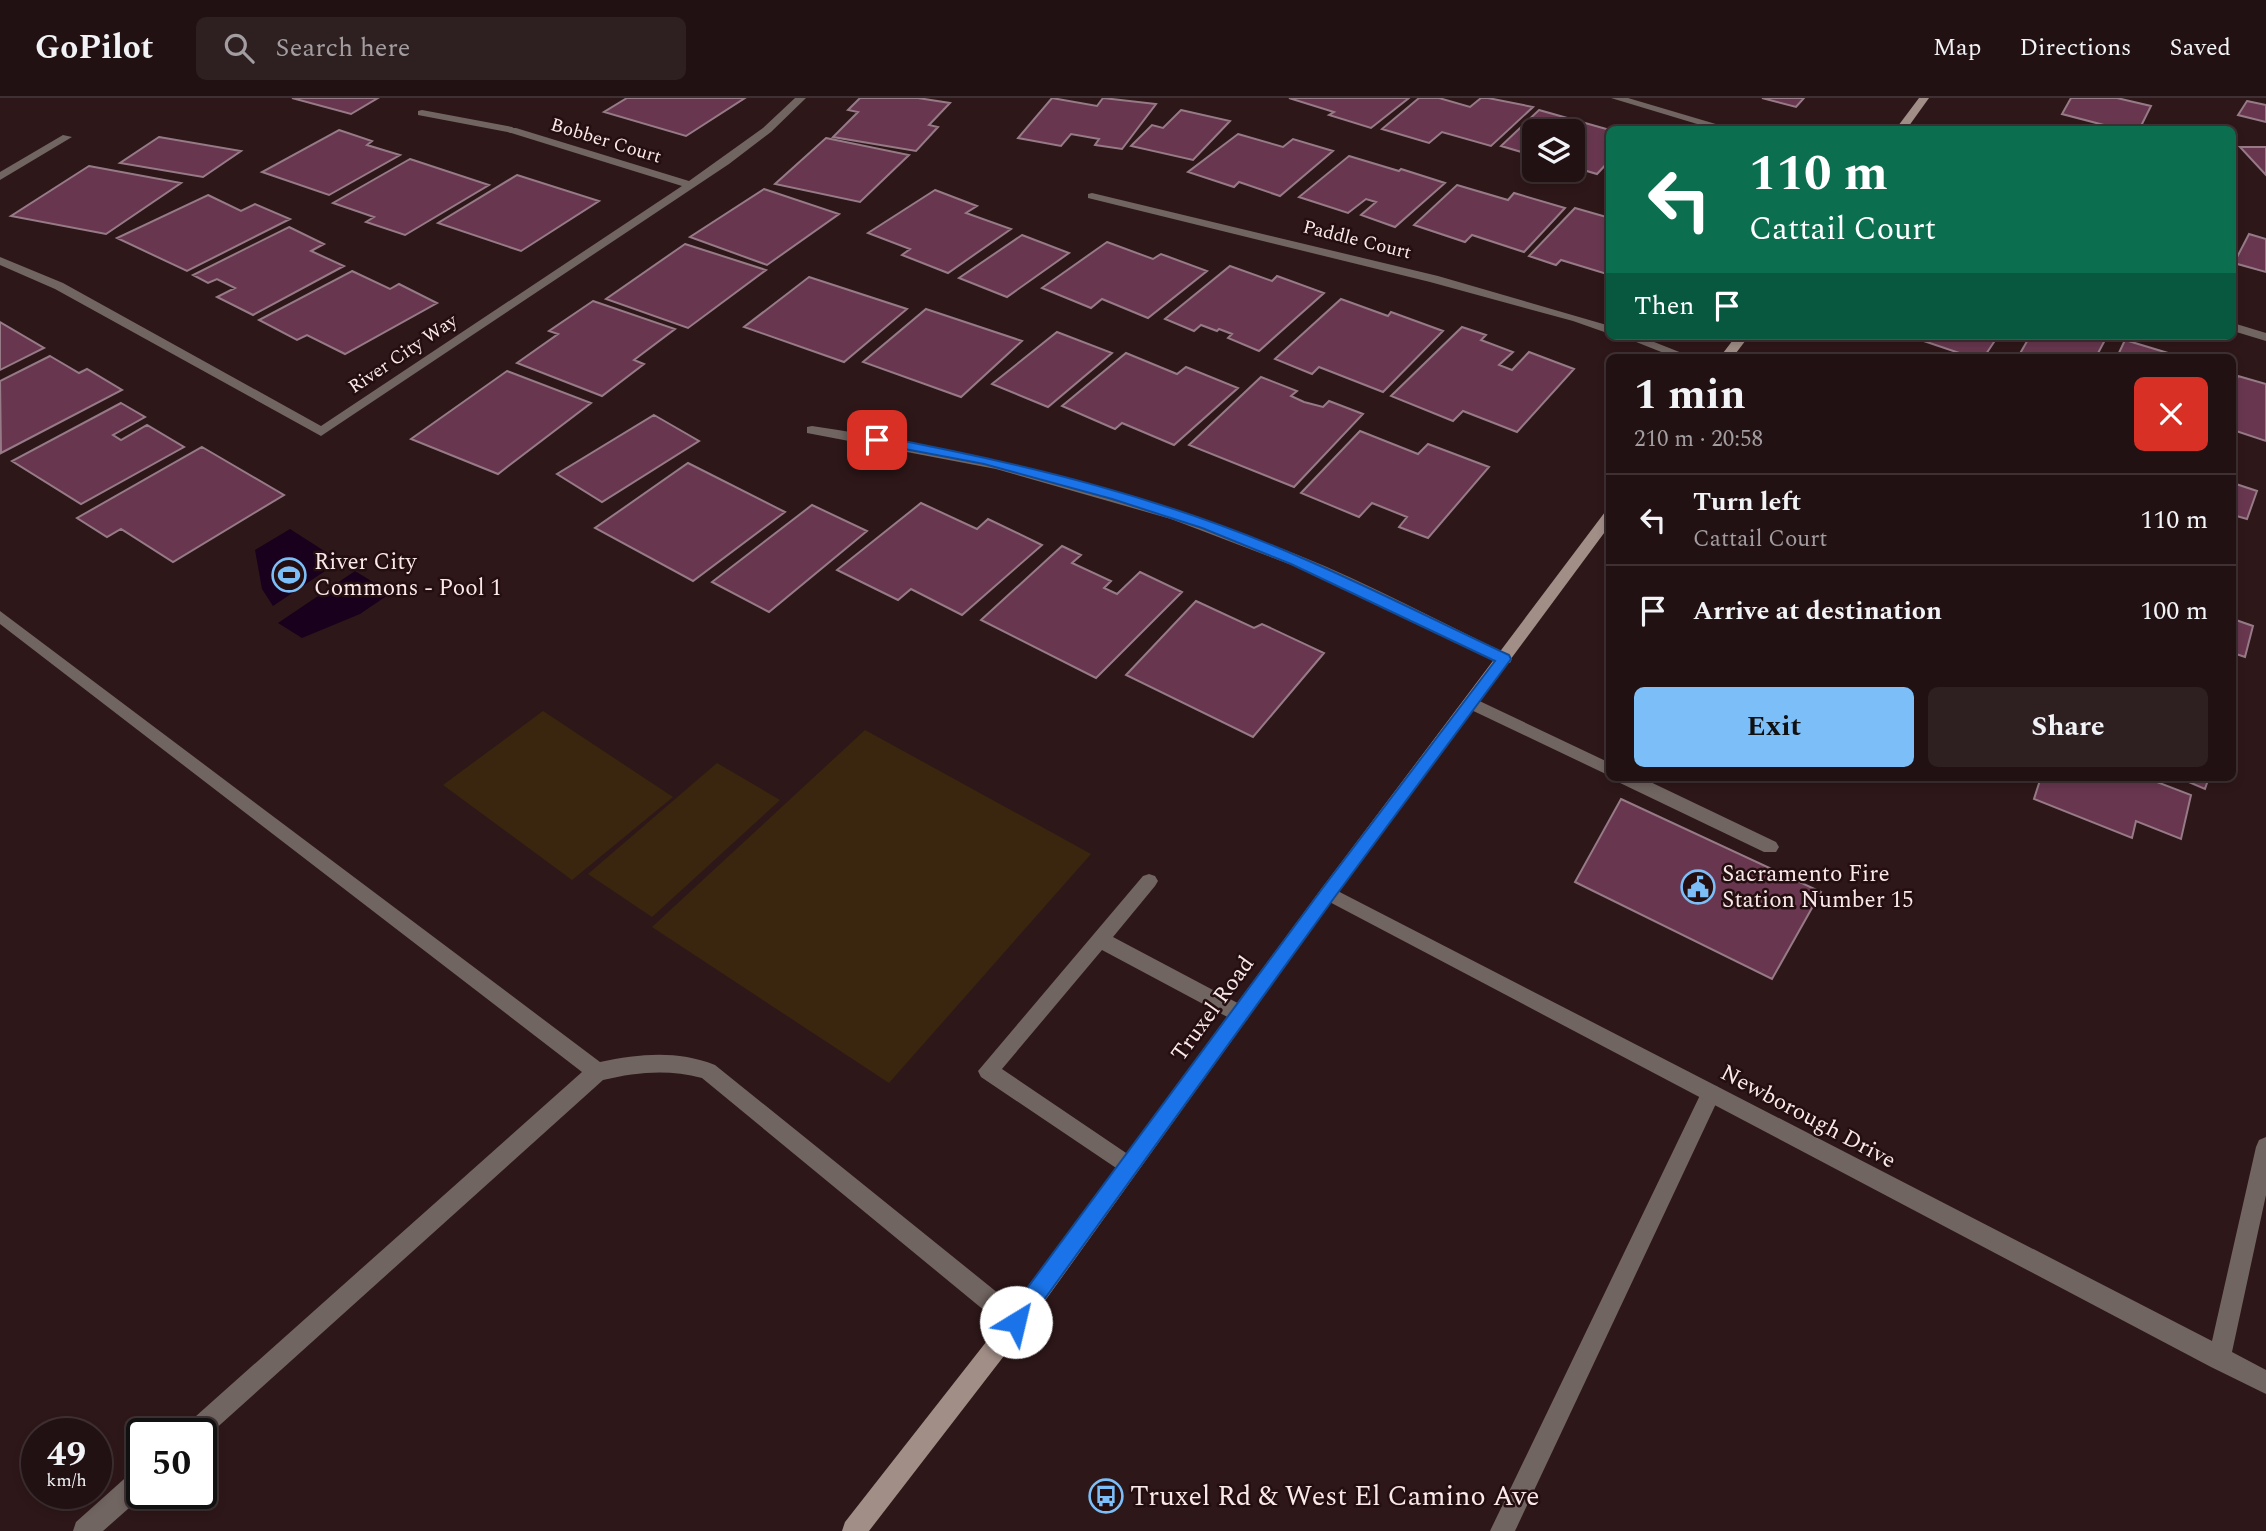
<!DOCTYPE html>
<meta charset="utf-8">
<style>
body{margin:0;font-family:Spectral,serif;background:#2e1f21;color:#f1f3f6;height:100vh;display:flex;flex-direction:column;font-size:26px;white-space:nowrap}
*{box-sizing:border-box;margin:0}
p{font-size:23px;color:#a29da0}
.icon{flex:none;width:38px;height:38px;fill:none;stroke:currentColor;stroke-width:2;stroke-linecap:round;stroke-linejoin:round}
.map{position:relative;flex:1;overflow:hidden}
.side{position:absolute;left:1606px;top:256px;width:630px;height:427px;display:flex;flex-direction:column;background:#221113;border-radius:10px;box-shadow:0 4px 10px #0003,0 0 0 2px #3f3133}
.side>*{flex:none}
.top-card{position:absolute;left:1606px;top:28px;width:630px;height:214px;border-radius:10px;box-shadow:0 4px 10px #0003,0 0 0 2px #3f3133;background:#0b6e4f;color:#fff;overflow:hidden}
.tools{position:absolute;left:1522px;top:21px;display:grid;gap:14px}
.tools a{display:grid;place-items:center;width:63px;height:63px;border-radius:10px;background:#221113;box-shadow:0 4px 10px #0003,0 0 0 2px #3f3133;font-size:35px}
.speed{position:absolute;left:21px;top:1320px;display:flex;gap:14px;font-size:35px;font-weight:700;text-align:center}
.speed>*{display:grid;place-content:center;width:91px;height:91px;border-radius:50%;background:#221113;box-shadow:0 4px 10px #0003,0 0 0 2px #3f3133;line-height:1}
.speed small{font-size:18px;font-weight:400}
.speed .limit{border:4px solid #111;border-radius:10px;background:#fff;color:#111}
.pin{position:absolute;display:grid;place-items:center;width:60px;height:60px;color:#fff;margin:-30px;border-radius:14px;box-shadow:0 4px 10px #0006}
.me{position:absolute;width:77px;margin:-38px;rotate:36deg;stroke-linejoin:round;filter:drop-shadow(0 0 5px #0008)}
.turn{display:flex;align-items:center;gap:24px;height:147px;padding:0 28px;font-size:32px}
.turn .icon{width:91px;height:91px;stroke-width:2.5}
.turn b{display:block;font-size:49px;line-height:60px}
.then{display:flex;align-items:center;height:66px;padding:0 28px;background:#0003;gap:14px;font-size:26px}
.round{display:grid;place-items:center;flex:none;width:74px;height:74px;border-radius:10px;background:#2e1f21}
.summary{display:flex;align-items:center;justify-content:space-between;height:119px;padding:0 28px}
h1{font-size:42px;font-weight:700;line-height:52px}
.primary-button{display:flex;gap:14px;margin-top:auto;padding:14px 28px}
.primary-button a{flex:1;height:80px;border-radius:10px;background:#7bbef8;color:#111;font-size:28px;font-weight:700;line-height:80px;text-align:center}
.primary-button a+a{background:#2e1f21;color:#f1f3f6}
ul{padding:0;list-style:none}
li{display:flex;align-items:center;gap:21px;height:91px;padding:0 28px;border-top:2px solid #3f3133}
li div{flex:1}
li b{display:block;font-size:26px}
li em{font-style:normal}
header{display:flex;align-items:center;gap:42px;box-sizing:border-box;height:98px;padding:0 35px;background:#221113;border-bottom:2px solid #3f3133}
header strong{font-size:33px}
nav{display:flex;gap:38px;margin-inline-start:auto;font-size:24px}
.search{width:490px;height:63px;background:#2e1f21;display:flex;align-items:center;gap:18px;box-sizing:border-box;padding:0 24px;border-radius:10px;color:#a29da0;font-size:26px}
.map>svg:first-child{display:block}
.green{fill:#3a260e}
.water{fill:#19001d}
.building{fill:#68374f;stroke:#967b87;stroke-width:2}
.lines{fill:none;stroke-linecap:round;stroke-linejoin:round}
.service{fill:#716561;fill-rule:evenodd}
.minor{fill:#716561;fill-rule:evenodd}
.secondary{fill:#a18e87;fill-rule:evenodd}
.route{fill:#1a73e8;stroke:#114b97;stroke-width:2}
.labels{text-anchor:middle;dominant-baseline:central;stroke-width:5;stroke-linejoin:round;paint-order:stroke}
.far-street-label{font-size:19px;fill:#fae9ea;stroke:#240e10}
.poi-label{font-size:23px;fill:#fae9ea;stroke:#240e10;text-anchor:start}
.street-label{font-size:23px;fill:#fae9ea;stroke:#240e10}
.near-poi-label{font-size:28px;fill:#fae9ea;stroke:#240e10;text-anchor:start}
</style>
<header>
<strong>GoPilot</strong>
<div class="search"><svg class="icon" aria-label="search" viewBox="0 0 24 24"><circle cx="10" cy="10" r="6"/><path d="M15 15l6 6"/></svg>Search here</div>
<nav><a>Map</a><a>Directions</a><a>Saved</a></nav>
</header>
<div class="map">
<svg width="2266" height="1433" viewBox="0 0 2266 1433">
<rect width="100%" height="100%" fill="#2e1719"/>
<path class="green" d="M543 613 673 699 572 782 443 687Z
M865 632 1091 756 889 985 652 829Z
M717 665 780 702 652 819 588 776Z"/>
<path class="water" d="M290 431 340 463 273 508 262 491 255 452Z
M355 473 391 495 360 516 302 540 278 525Z"/>
<path class="building" d="M292 0H378L351 16Z
M627 0H745L686 38 604 14Z
M860 0H918L950 5 929 27 938 29 916 53 833 39 858 14 848 12Z
M1052 0 1097 8 1103 0 1156 6 1122 51 1095 47 1099 41 1071 36 1061 48 1018 40Z
M1289 0H1409L1371 30 1329 17 1334 14Z
M1419 0H1439L1470 9 1481 0H1488L1533 9 1491 48 1442 34 1429 45 1382 31Z
M1762 0H1804L1796 9Z
M2071 0H2117L2151 8 2139 32H2123L2062 16Z
M2247 3 2266 7V24L2238 17Z
M1181 12 1230 23 1193 62 1131 48 1152 27 1163 30Z
M1539 12 1610 32V62L1597 76 1573 69V33H1535V58L1501 48Z
M339 32 372 43 367 47 400 57 329 97 262 74Z
M1238 36 1283 49 1293 41 1333 53 1280 98 1239 84 1234 89 1188 74Z
M159 39 241 53 203 79 120 65Z
M826 40 909 57 860 104 775 86Z
M2240 49H2266V77Z
M1349 58 1399 73 1401 71 1445 85 1395 129 1361 117 1376 104 1366 101 1348 115 1299 99Z
M410 61 489 87 405 137 366 124 374 119 333 105Z
M89 68 181 85 106 136 11 118Z
M517 77 599 103 521 153 438 125Z
M1457 87 1508 102 1514 95 1565 110 1524 154 1472 137 1465 144 1414 127Z
M764 91 839 116 767 167 690 139Z
M935 92 977 108 966 115 1011 131 948 175 902 157 910 151 868 135Z
M208 97 241 113 255 106 290 121 187 173 117 140Z
M1575 110 1610 120V177L1561 162 1556 167 1529 158Z
M289 129 324 146 311 153 344 168 253 217 217 199 235 190 217 181 208 185 193 177Z
M2249 136 2266 141V174L2234 165Z
M1022 137 1069 155 1007 199 959 180Z
M1107 144 1153 161 1161 156 1207 173 1148 220 1102 201 1091 210 1042 190Z
M685 146 766 172 688 230 606 201Z
M1230 168 1272 183 1277 178 1324 195 1259 253 1228 240 1232 236 1219 231 1217 233 1201 227 1194 233 1165 221Z
M352 173 390 191 399 186 437 205 345 256 307 237 297 242 259 222Z
M809 179 907 211 844 264 744 229Z
M1341 201 1388 218 1391 214 1443 233 1383 294 1319 269 1312 276 1275 261Z
M593 203 675 231 634 262 644 266 602 298 517 265 558 236 549 233Z
M926 211 1022 243 961 299 863 264Z
M0 224 44 250 0 272Z
M1462 229 1486 237 1481 242 1513 254 1499 267 1512 272 1529 254 1574 271 1517 334 1463 313 1453 323 1391 298Z
M1057 234 1112 255 1048 309 992 286Z
M1998 238 1984 259H1971L1912 239Z
M2030 238H2099L2106 240 2096 259H2018Z
M2125 242 2178 258 2117 259Z
M1126 255 1177 276 1186 269 1238 290 1174 347 1122 325 1115 331 1062 308Z
M50 258 79 275 87 271 122 292 1 355 0 283Z
M507 273 591 305 498 376 411 341Z
M2238 278 2266 286V343L2233 332V290Z
M1261 279 1297 293 1291 298 1304 304 1323 309 1329 303 1363 316 1294 389 1189 347Z
M121 305 145 319 113 337 121 342 147 327 184 349 81 406 12 363Z
M654 317 699 343 602 404 557 376Z
M1360 333 1418 356 1428 346 1489 369 1428 440 1399 429 1407 419 1372 405 1359 419 1301 395Z
M202 349 284 397 173 464 121 431 107 439 77 420Z
M688 365 785 414 693 483 595 430Z
M2233 385 2257 393 2247 421 2233 417Z
M921 405 977 431 988 421 1042 447 962 517 911 491 898 502 837 472Z
M812 407 867 433 769 514 712 484Z
M1062 448 1081 457 1072 465 1111 483 1104 490 1117 496 1140 474 1182 494 1096 580 981 522Z
M1196 503 1254 530 1262 526 1324 555 1253 639 1126 577Z
M2233 521 2253 528 2245 559 2233 555Z
M2041 679H2144L2191 697 2181 741 2136 723 2132 740 2034 701Z
M2177 679H2209L2205 691Z
M1621 701 1821 794 1772 881 1575 784Z"/>
<g class="lines">
<path class="service" d="M422 12 512 29 517 32 512 35 418 17V13Z
M0 513 600 964C640 956 676 952 715 967L1024 1216 1027 1224 1024 1232 1016 1235 1008 1232 702 980C668 971 637 974 603 982L202 1343 201 1335H182L186 1327 582 974 0 526Z
M1471 599 1610 665V678L1465 609 1463 605 1465 601Z
M1615 679H1640L1776 744 1779 749 1776 754H1764L1618 684Z
M1149 776 1155 778 1158 783 1155 788 1113 839 1247 910 1250 916 1247 922 1240 924 1233 922 1102 852 1002 971 1135 1061 1138 1068 1135 1075 1128 1078 981 979 978 973 1143 778Z
M1711 986 1718 989 1721 995 1515 1433H1490L1704 989Z
M142 1370V1395H146L103 1433H73L76 1424 133 1373Z"/>
<path class="minor" d="M795 0H806L771 34 729 66 321 338 55 191 0 167V159L63 185 321 328 682 88 508 34V30H516L689 83 763 30Z
M1611 0H1628L1736 32H1717Z
M63 37 72 39 0 82V74Z
M1092 95 1438 178 1610 228V236L1573 223 1430 184 1088 100V96Z
M2233 225 2266 235V243L2233 233Z
M1621 238H1639L1692 259H1674Z
M812 328C979 353 1141 395 1298 457 1371 486 1439 524 1510 557L1512 561 1510 565H1498L1315 476 1171 421 996 371 807 335V329Z
M1328 788 2212 1243 2256 1049 2259 1042 2266 1039V1097L2232 1254 2266 1272V1296L2211 1269 1322 800 1319 795 1322 790Z"/>
<path class="secondary" d="M1919 0H1929L1906 32H1895Z
M1736 238H1749L1733 259H1720Z
M1610 412V427L1334 800 1024 1232 869 1433H842L845 1424 1008 1216 1322 790 1605 414Z"/>
</g>
<path class="route" d="M877 338C1022 365 1166 400 1302 460 1372 490 1440 525 1509 557L1511 561 1334 800 1023 1231 1016 1234 1008 1231 1005 1224 1008 1216 1322 791 1495 563 1291 466 1202 430 1112 401 984 366 873 345 871 342Z"/>
<defs>
<symbol id="stadium-ring" viewBox="-11 -11 22 22"><circle r="9.5" fill="#240e10" stroke="#7bbef8" stroke-width="1.5"/><path d="M0-5a6.5 5 0 1 0 0 10a6.5 5 0 1 0 0-10ZM-3.5-1.8h7v3.6h-7Z" fill="#7bbef8"/></symbol>
<symbol id="civic-ring" viewBox="-11 -11 22 22"><circle r="9.5" fill="#240e10" stroke="#7bbef8" stroke-width="1.5"/><path d="M-.6-6.5H3V-4.5H.6V-3L4-1V1h2V6H-6V1h2V-1L-.6-3ZM-1.2 2.5V6h2.4V2.5Z" fill="#7bbef8"/></symbol>
<symbol id="bus-ring" viewBox="-11 -11 22 22"><circle r="9.5" fill="#240e10" stroke="#7bbef8" stroke-width="1.5"/><path d="M-5-6H5V4H4V6H2V4H-2V6H-4V4H-5ZM-3.5-4V0h7V-4ZM-3.5 1.2v1.5H-2V1.2ZM2 1.2v1.5H3.5V1.2Z" fill="#7bbef8"/></symbol>
</defs>
<g fill-rule="evenodd">
<use href="#stadium-ring" x="270" y="458" width="38" height="38"/>
<use href="#civic-ring" x="1679" y="770" width="38" height="38"/>
<use href="#bus-ring" x="1087" y="1379" width="38" height="38"/>
</g>
<g class="labels">
<g class="far-street-label">
<text transform="translate(606 43) rotate(17)">Bobber Court</text>
<text transform="translate(1357 142) rotate(14)">Paddle Court</text>
<text transform="translate(403 256) rotate(-34)">River City Way</text>
</g>
<g class="poi-label">
<text x="314" y="464">River City<tspan x="314" dy="26">Commons - Pool 1</tspan></text>
<text x="1722" y="776">Sacramento Fire<tspan x="1722" dy="26">Station Number 15</tspan></text>
</g>
<g class="street-label">
<text transform="translate(1213 911) rotate(-54)">Truxel Road</text>
<text transform="translate(1808 1019) rotate(28)">Newborough Drive</text>
</g>
<g class="near-poi-label">
<text x="1130" y="1398">Truxel Rd &amp; West El Camino Ave</text>
</g>
</g>
</svg>
<div class="tools">
<a><svg class="icon" aria-label="layers" viewBox="0 0 24 24"><path d="M12 4l9 5-9 5-9-5zM3 14l9 5 9-5"/></svg></a>
</div>
<div class="speed"><div>49<small>km/h</small></div><div class="limit">50</div></div>
<div class="pin" style="left:877px;top:342px;background:#d93025"><svg class="icon" aria-label="arrive" viewBox="0 0 24 24"><path d="M6 21V4h12l-3 4 3 4H6"/></svg></div>
<svg class="me" style="left:1016px;top:1224px" viewBox="-20 -20 40 40"><circle r="19" fill="#fff"/><path d="M0-13L10 11 0 6-10 11z" fill="#1a73e8"/></svg>
<div class="top-card">
<div class="turn"><svg class="icon" aria-label="left" viewBox="0 0 24 24"><path d="M17 20v-9H6M10 6l-5 5 5 5"/></svg><div><b>110 m</b>Cattail Court</div></div>
<div class="then">Then<svg class="icon" aria-label="arrive" viewBox="0 0 24 24"><path d="M6 21V4h12l-3 4 3 4H6"/></svg></div>
</div>
<section class="side">
<div class="summary"><div><h1>1 min</h1><p>210 m · 20:58</p></div><a class="round" style="background:#d93025;color:#fff"><svg class="icon" aria-label="close" viewBox="0 0 24 24"><path d="M6 6l12 12M18 6L6 18"/></svg></a></div>
<ul>
<li><svg class="icon" aria-label="left" viewBox="0 0 24 24"><path d="M17 20v-9H6M10 6l-5 5 5 5"/></svg><div><b>Turn left</b><p>Cattail Court</p></div><em>110 m</em></li>
<li><svg class="icon" aria-label="arrive" viewBox="0 0 24 24"><path d="M6 21V4h12l-3 4 3 4H6"/></svg><div><b>Arrive at destination</b></div><em>100 m</em></li>
</ul>
<div class="primary-button"><a>Exit</a><a>Share</a></div>
</section>
</div>
